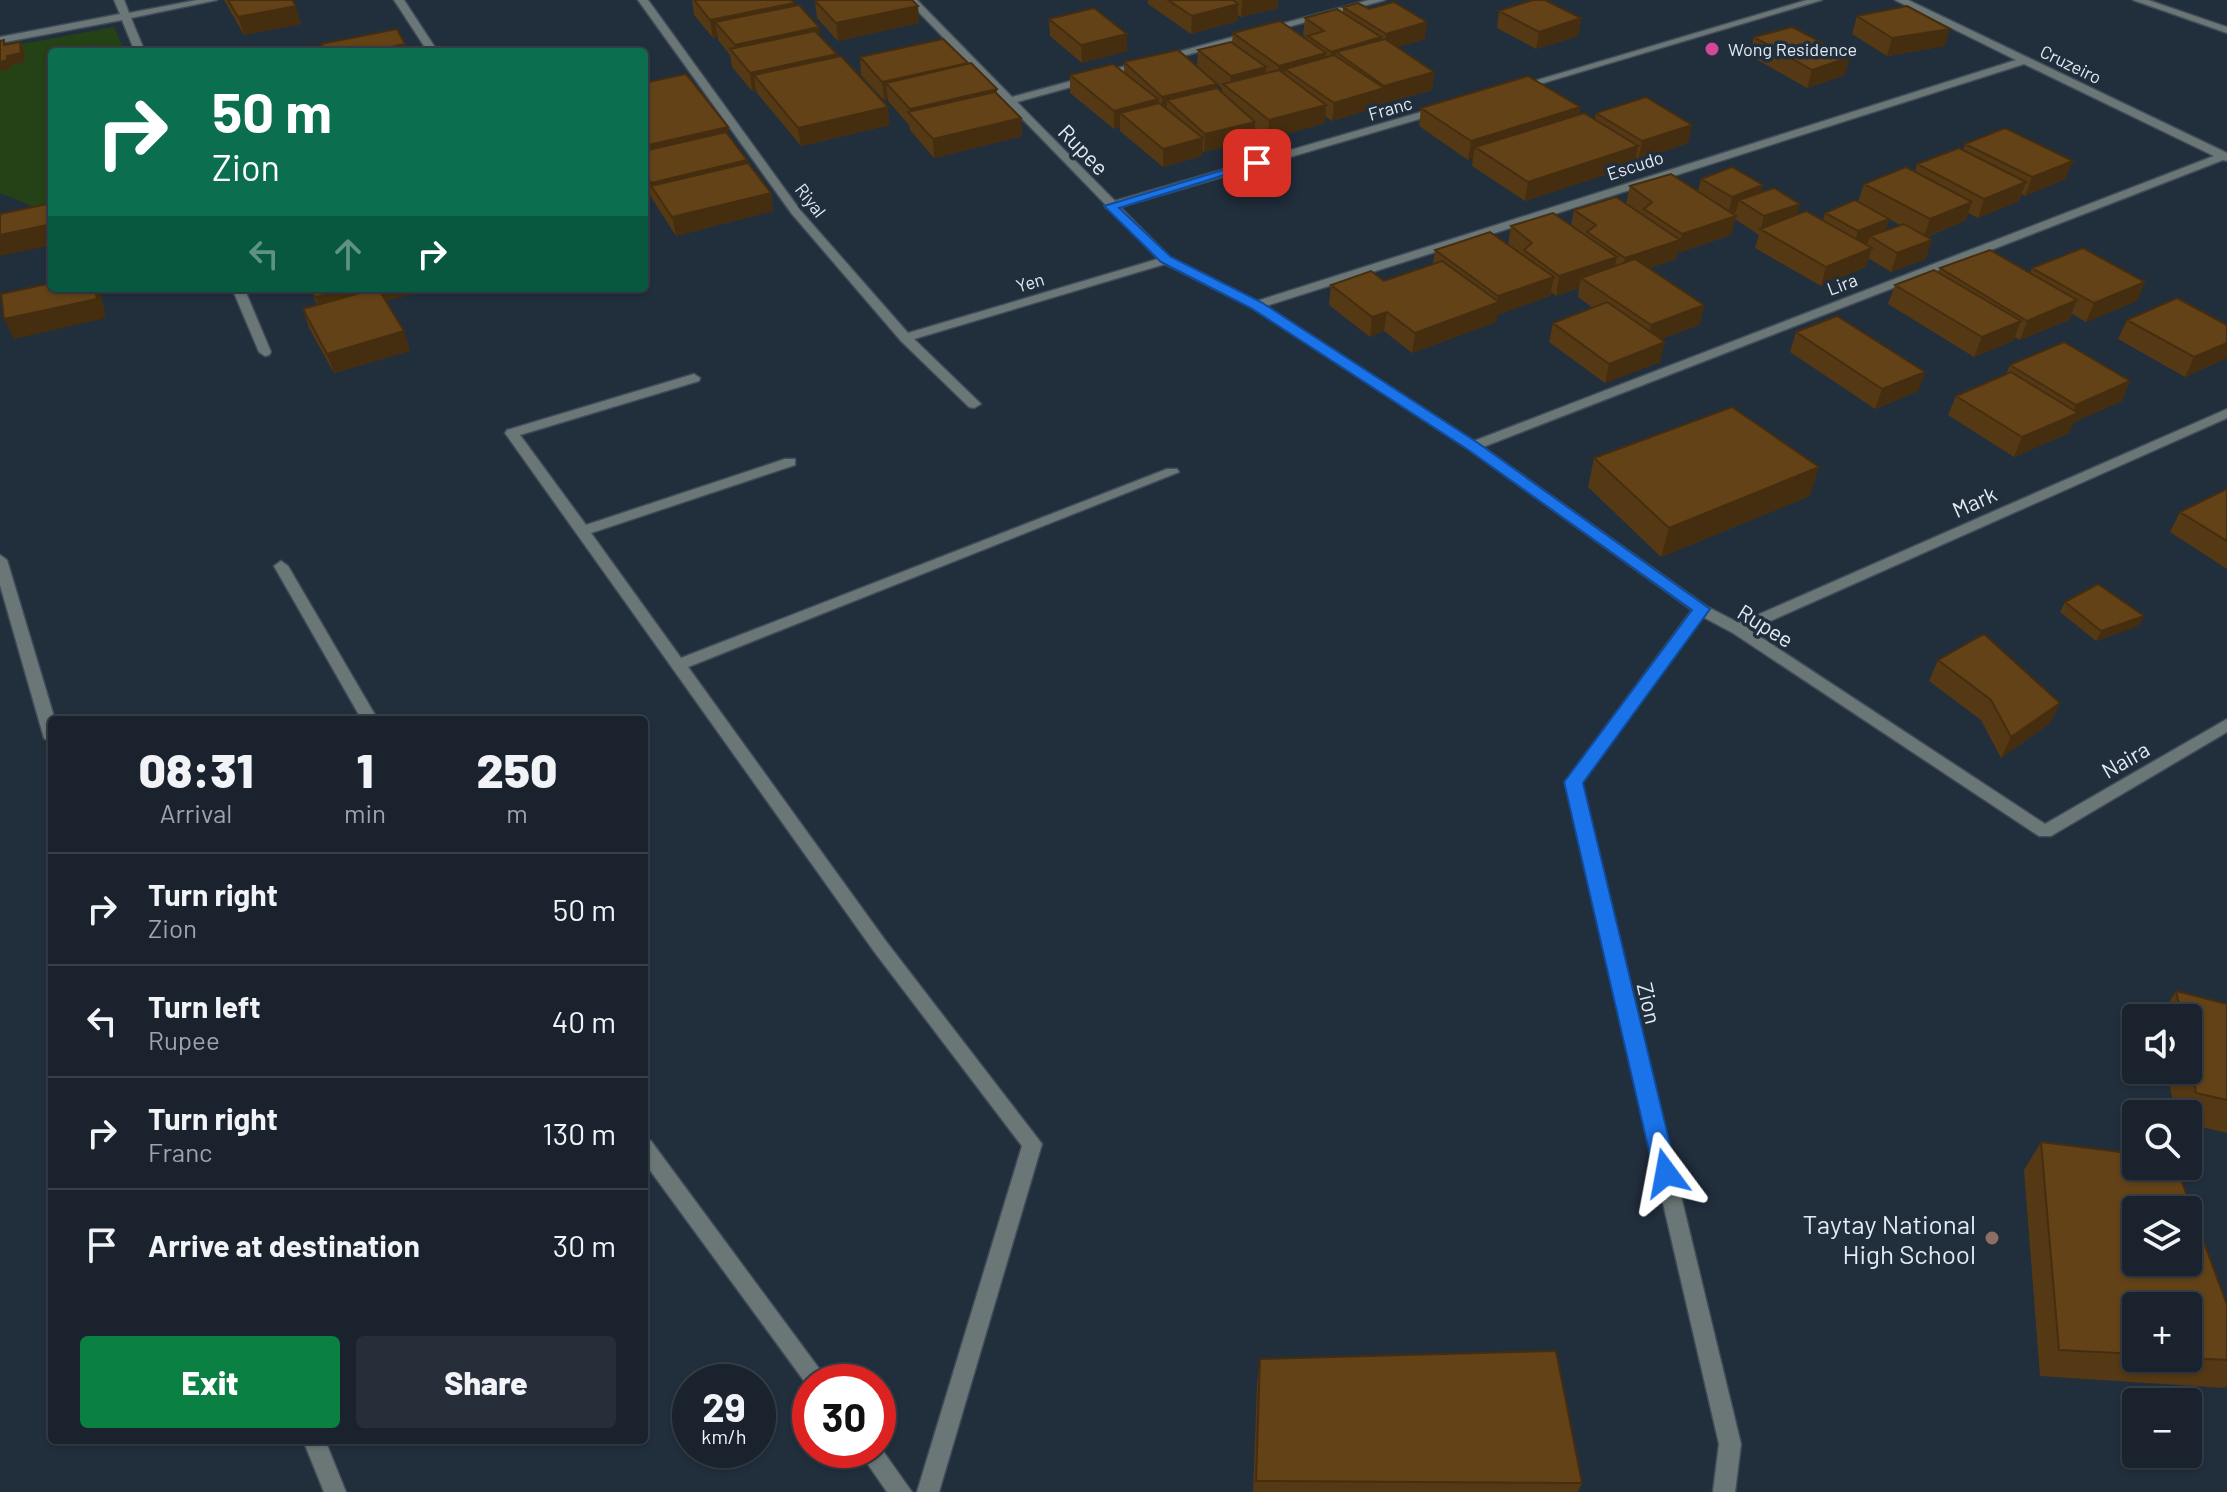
<!DOCTYPE html>
<meta charset="utf-8">
<style>
body{margin:0;font-family:Barlow,sans-serif;background:#262f39;color:#f1f3f6;height:100vh;display:flex;flex-direction:column;font-size:30px;white-space:nowrap}
*{box-sizing:border-box;margin:0}
p{font-size:26px;color:#9fa4aa}
.icon{flex:none;width:44px;height:44px;fill:none;stroke:currentColor;stroke-width:2;stroke-linecap:round;stroke-linejoin:round}
.map{position:relative;flex:1;overflow:hidden}
.details{position:absolute;left:48px;top:716px;width:600px;height:728px;display:flex;flex-direction:column;background:#19222d;border-radius:8px;box-shadow:0 2px 6px #0004,0 0 0 2px #373f49}
.details>*{flex:none}
.hud{position:absolute;left:48px;top:48px;width:600px;height:244px;border-radius:8px;box-shadow:0 2px 6px #0004,0 0 0 2px #373f49;background:#0b6e4f;color:#fff;overflow:hidden}
.buttons{position:absolute;left:2122px;top:1004px;display:grid;gap:16px}
.buttons a{display:grid;place-items:center;width:80px;height:80px;border-radius:8px;background:#19222d;box-shadow:0 2px 6px #0004,0 0 0 2px #373f49;font-size:40px}
.speed{position:absolute;left:672px;top:1364px;display:flex;gap:16px;font-size:40px;font-weight:700;text-align:center}
.speed>*{display:grid;place-content:center;width:104px;height:104px;border-radius:50%;background:#19222d;box-shadow:0 2px 6px #0004,0 0 0 2px #373f49;line-height:1}
.speed small{font-size:20px;font-weight:400}
.speed .limit{border:12px solid #d22;background:#fff;color:#111}
.pin{position:absolute;display:grid;place-items:center;width:68px;height:68px;color:#fff;margin:-34px;border-radius:16px;box-shadow:0 4px 12px #0006}
.me{position:absolute;width:88px;margin:-44px;rotate:347deg;stroke-linejoin:round;filter:drop-shadow(0 0 6px #0008)}
.turn{display:flex;align-items:center;gap:28px;height:168px;padding:0 32px;font-size:36px}
.turn .icon{width:104px;height:104px;stroke-width:2.5}
.turn b{display:block;font-size:56px;line-height:68px}
.lanes{display:flex;align-items:center;height:76px;padding:0 32px;background:#0003;justify-content:center;gap:40px;direction:ltr}
.lanes .off{opacity:.35}
.eta{display:flex;justify-content:space-evenly;align-items:center;height:136px;text-align:center}
.eta b{font-size:48px;font-weight:800;line-height:56px}
.cta{display:flex;gap:16px;margin-top:auto;padding:16px 32px}
.cta a{flex:1;height:92px;border-radius:8px;background:#0b8043;color:#fff;font-size:32px;font-weight:800;line-height:92px;text-align:center}
.cta a+a{background:#262f39;color:#f1f3f6}
ul{padding:0;list-style:none}
li{display:flex;align-items:center;gap:24px;height:112px;padding:0 32px;border-top:2px solid #373f49}
li div{flex:1}
li b{display:block;font-size:30px}
li em{font-style:normal}
.map>svg:first-child{display:block}
.green{fill:#244216}
.lines{fill:none;stroke-linecap:round;stroke-linejoin:round}
.street-casing{stroke:#404c59;stroke-width:3}
.street{fill:#6b7776;fill-rule:evenodd}
.wall{fill:#553914;fill-rule:evenodd}
.shaded-wall{fill:#452e10}
.building{fill:#634217;stroke:#452e10;stroke-width:2;fill-rule:evenodd}
.route{fill:#1a73e8;stroke:#114b97;stroke-width:2}
.hotel-dot{fill:#d1479c;stroke:#212e3c;stroke-width:3}
.education-dot{fill:#8d6e63;stroke:#212e3c;stroke-width:3}
.labels{text-anchor:middle;dominant-baseline:central;stroke-width:7;stroke-linejoin:round;paint-order:stroke}
.far-poi-label{font-size:18px;fill:#e2eaf4;stroke:#212e3c;text-anchor:start}
.far-street-label{font-size:18px;fill:#e2eaf4;stroke:#212e3c}
.street-label{font-size:22px;fill:#e2eaf4;stroke:#212e3c}
.near-poi-label{font-size:26px;fill:#e2eaf4;stroke:#212e3c;text-anchor:end}
</style>
<div class="map">
<svg width="2227" height="1492" viewBox="0 0 2227 1492">
<rect width="100%" height="100%" fill="#212e3c"/>
<path class="green" d="M114 27 125 52H52V203L34 207 0 193V48Z"/>
<g class="lines">
<defs>
<path id="street" d="M114 0H124L129 13 197 0H217L131 18 145 52H135L122 20 0 43V37L120 14Z
M394 0H404L438 52H428Z
M638 0H648L800 210 908 333 1158 259 1110 209 1106 208 1105 204 907 0H917L1012 97 1369 0H1385L1017 102 1115 201 1435 108H1443V112L1120 207 1170 257 1257 301 2016 60 1895 0H1908L2227 153V161L2223 160 1483 447 1706 606 1739 623 2227 409V418L1750 630 2045 824 2227 719V732L2051 836H2039L1733 633 1703 617 1581 783 1741 1444 1735 1492H1713L1719 1444 1565 782 1692 610 1468 449 1252 308 1165 264 914 339 981 404 974 408 969 407 901 341 792 214ZM2024 64 2214 156 1474 441 1266 306Z
M1807 0H1822L1523 89 1514 87Z
M2133 0H2148L2227 27V33Z
M232 288H244L271 352 269 355 265 356 259 352Z
M694 374 700 378 699 381 520 435 586 525 785 459H795V465L591 533 681 658 1167 469H1177L1179 472 688 667 885 940 1042 1144 939 1492H917L1022 1146 873 950 505 433 507 430Z
M0 555 7 560 55 720H52V744L44 738 0 585Z
M281 561 288 566 378 720H362L274 566Z
M644 1139 651 1141 829 1382H810V1389L644 1162Z
M303 1440H325L346 1492H324Z
M878 1444 912 1492H887L858 1450H878Z"/>
</defs>
<use href="#street" class="street-casing"/>
<use href="#street" class="street"/>
</g>
<path class="wall" d="M224 0H292L301 24 244 35Z
M692 0H792L794 6 837 57 890 125 801 146 757 93 756 90 752 91 732 67 730 55 718 40V37L713 38 694 15Z
M1148 0H1278V8L1241 17 1238 15V21L1191 34 1148 4Z
M1530 0H1545L1581 18 1578 36 1536 49 1497 28 1499 11 1531 1Z
M815 1 918 6 919 23 838 41 817 18Z
M1343 7 1425 39 1397 47 1434 72 1432 90 1382 104V106L1332 121 1325 116V123L1268 139 1254 128V140L1204 152 1202 150V156L1163 167 1120 131V127L1114 129 1070 93V75L1124 73V62L1197 67 1198 50 1232 42 1233 33 1307 40V38L1303 35 1305 18 1343 13ZM1207 76 1222 88V93L1217 88Z
M1857 16 1945 46 1887 56 1852 34Z
M1049 19 1127 51 1082 63 1050 36Z
M1754 37 1845 75 1807 88 1749 55Z
M860 57 968 63V64L997 89V93L1021 118 1022 136 934 158 910 130 909 125 888 101V99L884 100 861 75Z
M644 83 729 137 748 163 771 193 773 211 676 236 644 186Z
M1580 107 1579 114 1595 120 1596 113 1688 143 1638 160 1636 158 1635 165 1525 201 1472 166 1473 158 1468 160 1419 126 1421 108Z
M1965 144 2065 179 2025 196 2022 194 2019 201 1978 218 1968 213 1966 220 1927 237 1926 259 1891 272 1868 258 1866 267 1821 286 1755 248 1759 235 1735 219 1731 235 1677 253 1676 259 1649 268 1704 305 1699 325 1661 339 1660 362 1605 383 1549 342 1553 323 1593 308 1578 297 1579 288 1556 296 1551 292 1550 296 1497 315 1496 322 1412 353 1384 331 1370 337 1329 305 1331 285 1384 281 1433 264 1435 250 1508 245 1511 226 1571 225 1574 210 1626 204 1630 186 1698 191 1701 179 1761 193 1797 215 1823 220 1825 213 1858 202 1864 184 1915 172 1917 164 1963 150ZM1889 219 1900 225 1885 231Z
M1940 268 2030 273 2032 268 2137 301 2086 322 2072 314 2069 320 2020 340 2015 337 2013 341 1974 357 1888 304 1895 285 1938 273Z
M310 288H409L411 294 385 301 404 331 410 351 334 373 309 328 303 309 317 305Z
M2127 320 2227 325V358L2185 377 2118 339Z
M1796 332 1925 372 1918 391 1875 409 1790 352Z
M2010 365 2130 381 2122 401 2074 422 2069 433 2014 457 1948 415 1956 396 2006 374Z
M1594 458 1810 496 1661 557 1588 487Z
M2227 489V569L2170 532 2180 512Z
M2065 602 2139 626 2096 641 2060 612Z
M1938 660 2060 703 2050 723 2001 758 1981 720 1929 681Z
M2176 991 2227 1004V1133L2188 1124V1114H2175L2167 1070H2188V1018H2159Z
M2041 1142 2227 1305V1385L2225 1388 2040 1376 2024 1170ZM2136 1306 2188 1358H2136Z
M1260 1359 1582 1483 1578 1492H1253L1257 1385Z"/>
<path class="shaded-wall" d="M1242 0H1278V8L1241 17Z
M794 3 796 20 715 22 718 37 713 38 710 20Z
M1238 4V21L1191 34 1192 16Z
M296 6 301 24 244 35 238 17Z
M918 6 919 23 838 41 836 23Z
M1581 18 1578 36 1536 49 1539 32Z
M1427 22 1425 39 1384 51 1386 34Z
M819 27 821 45 737 57 735 45Z
M1950 29 1945 46 1887 56 1892 38Z
M1127 34V51L1082 63 1081 45Z
M1381 37 1379 55 1336 52 1334 68 1330 69 1331 52Z
M20 42 24 51 25 62 11 65V69L0 71V62Z
M405 44 407 52H368Z
M1326 53 1325 71 1285 69 1284 82 1277 84 1279 66Z
M837 54 839 72 754 75 756 90 752 91 750 73Z
M1850 57 1845 75 1807 88 1812 70Z
M968 63 969 80 886 83 888 99 884 100 882 82Z
M1266 67 1265 85 1231 90V76Z
M1434 72 1432 90 1382 104V106L1332 121 1334 103 1384 88V86Z
M1217 84 1216 102 1167 100V114L1161 115 1162 97Z
M997 89V107L910 114V109Z
M1158 99 1157 117 1120 113V127L1114 129V111Z
M1326 105 1325 123 1268 139 1269 120Z
M888 107 890 125 801 146 798 128Z
M1580 107 1576 125 1475 147 1473 158 1468 160 1471 141Z
M1021 118 1022 136 934 158 933 139Z
M1255 122 1254 140 1204 152 1205 134Z
M1692 125 1688 143 1638 160 1642 141Z
M728 127 730 145 644 165V146Z
M1203 138 1202 156 1163 167V149Z
M1638 146 1635 165 1525 201 1528 182Z
M747 160 750 179 652 186 651 183Z
M2073 161 2065 179 2025 196 2032 177Z
M2026 182 2019 201 1978 218 1984 199Z
M1763 185 1758 204 1739 200 1736 212 1728 215 1732 197Z
M771 193 773 211 676 236 672 217Z
M1972 202 1966 220 1923 238 1930 219Z
M1800 204 1795 222 1761 229 1764 216Z
M1736 216 1731 235 1677 253 1682 234Z
M1889 219 1883 238 1870 236 1867 244 1852 250 1858 231Z
M52 224V245L0 256V235Z
M1680 240 1676 259 1620 278 1625 258Z
M1932 240 1926 259 1891 272 1897 253Z
M1872 248 1866 267 1821 286 1826 267Z
M1617 257 1613 277 1581 278 1579 288 1556 296 1559 276Z
M1554 277 1550 296 1497 315 1496 322 1412 353 1415 333 1497 303 1498 296Z
M2145 282 2137 301 2086 322 2094 303Z
M95 288H99L101 294 106 318 14 339 4 319Z
M353 288H409L411 294 322 317 315 297Z
M2077 300 2069 320 2020 340 2027 321Z
M1704 305 1699 325 1646 345 1651 325Z
M1387 312 1384 331 1370 337 1372 317Z
M2021 321 2013 341 1974 357 1982 337Z
M404 331 410 351 334 373 327 354Z
M1665 342 1660 362 1605 383 1609 364Z
M2227 343V358L2185 377 2194 357Z
M1925 372 1918 391 1875 409 1882 389Z
M2130 381 2122 401 2074 422 2069 433 2014 457 2022 437 2072 415 2076 405Z
M1819 467 1810 496 1661 557 1669 528Z
M2144 616 2139 626 2096 641 2101 631Z
M2060 703 2050 723 2001 758 2011 737Z"/>
<path class="building" d="M228 0H292L296 6 238 17Z
M694 0H792L794 3 710 20Z
M820 0H912L918 6 836 23 815 1Z
M1168 0H1233L1238 4 1192 16Z
M1533 0H1545L1581 18 1539 32 1499 11Z
M1394 2 1427 22 1386 34 1343 7 1358 3 1369 9Z
M799 5 819 27 735 45 715 22Z
M1907 6 1950 29 1892 38 1857 16Z
M1094 8 1127 34 1081 45 1049 19Z
M1337 9 1381 37 1331 52 1308 36 1324 31 1305 18Z
M1280 21 1326 53 1279 66 1233 33Z
M1792 27 1850 57 1812 70 1754 37Z
M397 29 405 44 368 52H326L321 44Z
M815 31 837 54 750 73 730 49Z
M943 39 968 63 882 82 860 57Z
M1385 39 1434 72 1384 86 1336 52Z
M4 40V45L20 42 21 53 7 56V60L0 62V41Z
M1231 42 1266 67 1231 76 1198 50Z
M314 46 318 52H279Z
M1178 50 1217 84 1162 97 1124 62Z
M1334 55 1384 88 1334 103 1285 69Z
M841 56 888 107 798 128 754 75Z
M971 63 997 89 910 109 886 83Z
M1113 64 1158 99 1114 111 1070 75Z
M1279 70 1326 105 1269 120 1223 84Z
M686 74 728 127 644 146V83Z
M1528 76 1580 107 1471 141 1421 108Z
M1217 88 1255 122 1205 134 1167 100Z
M995 92 1021 118 933 139 908 112Z
M1646 97 1692 125 1642 141 1596 113Z
M1159 103 1203 138 1163 149 1120 113Z
M1584 113 1638 146 1528 182 1475 147Z
M2005 128 2073 161 2032 177 1965 144Z
M726 132 747 160 651 183 644 173V151Z
M1959 148 2026 182 1984 199 1917 164Z
M748 163 771 193 672 217 651 186Z
M1732 167 1763 185 1732 197 1701 179Z
M1906 167 1972 202 1930 219 1864 184Z
M1671 174 1736 216 1682 234 1644 209 1652 202 1630 186Z
M1774 188 1800 204 1764 216 1739 200Z
M1616 197 1680 240 1625 258 1587 232 1596 225 1574 210Z
M1855 200 1889 219 1858 231 1825 213Z
M52 203V224L0 235V214Z
M1806 211 1872 248 1826 267 1760 229Z
M1553 213 1617 257 1559 276 1524 250 1532 243 1511 226Z
M1904 224 1932 240 1897 253 1870 236Z
M1490 232 1554 277 1498 296 1435 250Z
M2083 248 2145 282 2094 303 2032 268Z
M1990 250 2077 300 2027 321 1940 268Z
M1635 259 1704 305 1651 325 1581 278Z
M1442 261 1499 302 1415 333 1387 312 1372 317 1331 285 1371 271 1384 281Z
M1934 270 2021 321 1982 337 1895 285Z
M52 283V288H95L97 299 4 319 1 294Z
M311 288H353L315 297Z
M378 288 404 331 327 354 303 309Z
M2177 298 2227 325V343L2194 357 2127 320Z
M1607 302 1665 342 1609 364 1553 323Z
M1837 316 1925 372 1882 389 1796 332Z
M2064 342 2130 381 2076 405 2010 365Z
M2011 372 2078 413 2022 437 1956 396Z
M1732 407 1819 467 1669 528 1594 458Z
M2227 489V541L2180 512Z
M2098 584 2144 616 2101 631 2065 602Z
M1984 634 2060 703 2011 737 1991 700 1938 660Z
M2176 991 2227 1004V1100L2196 1093 2188 1051V1018H2182Z
M2041 1142 2136 1154V1166H2176L2227 1305V1360L2188 1358V1306H2136V1354L2059 1350ZM2136 1210H2188V1262H2136Z
M1556 1351 1582 1483 1256 1481 1260 1359Z"/>
<path class="route" d="M1253 161 1263 163 1119 208 1171 257 1261 302 1478 443 1710 609 1583 783 1677 1173 1673 1180 1666 1183 1658 1180 1654 1173 1564 782 1692 610 1467 449 1251 308 1161 262 1104 206Z"/>
<circle class="hotel-dot" cx="1712" cy="49" r="8"/>
<circle class="education-dot" cx="1992" cy="1238" r="8"/>
<g class="labels">
<g class="far-poi-label">
<text x="1728" y="49">Wong Residence</text>
</g>
<g class="far-street-label">
<text transform="translate(2071 64) rotate(26)">Cruzeiro</text>
<text transform="translate(1390 108) rotate(-16)">Franc</text>
<text transform="translate(1635 165) rotate(-18)">Escudo</text>
<text transform="translate(811 200) rotate(52)">Riyal</text>
<text transform="translate(1030 282) rotate(-17)">Yen</text>
<text transform="translate(1842 284) rotate(-21)">Lira</text>
</g>
<g class="street-label">
<text transform="translate(1084 149) rotate(46)">Rupee</text>
<text transform="translate(1974 501) rotate(-24)">Mark</text>
<text transform="translate(1766 625) rotate(32)">Rupee</text>
<text transform="translate(2125 759) rotate(-30)">Naira</text>
<text transform="translate(1650 1003) rotate(77)">Zion</text>
</g>
<g class="near-poi-label">
<text x="1976" y="1223">Taytay National<tspan x="1976" dy="30">High School</tspan></text>
</g>
</g>
</svg>
<div class="buttons">
<a><svg class="icon" aria-label="sound" viewBox="0 0 24 24"><path d="M4 9h4l5-4v14l-5-4H4zM17 9q2 3 0 6"/></svg></a>
<a><svg class="icon" aria-label="search" viewBox="0 0 24 24"><circle cx="10" cy="10" r="6"/><path d="M15 15l6 6"/></svg></a>
<a><svg class="icon" aria-label="layers" viewBox="0 0 24 24"><path d="M12 4l9 5-9 5-9-5zM3 14l9 5 9-5"/></svg></a>
<a>+</a>
<a>−</a>
</div>
<div class="speed"><div>29<small>km/h</small></div><div class="limit">30</div></div>
<div class="pin" style="left:1257px;top:163px;background:#d93025"><svg class="icon" aria-label="arrive" viewBox="0 0 24 24"><path d="M6 21V4h12l-3 4 3 4H6"/></svg></div>
<svg class="me" style="left:1666px;top:1173px" viewBox="-20 -20 40 40"><path d="M0-17L14 15 0 8-14 15z" fill="#1a73e8" stroke="#fff" stroke-width="4"/></svg>
<div class="hud">
<div class="turn"><svg class="icon" aria-label="right" viewBox="0 0 24 24"><path d="M7 20v-9h11M14 6l5 5-5 5"/></svg><div><b>50 m</b>Zion</div></div>
<div class="lanes"><svg class="icon off" aria-label="left" viewBox="0 0 24 24"><path d="M17 20v-9H6M10 6l-5 5 5 5"/></svg><svg class="icon off" aria-label="ahead" viewBox="0 0 24 24"><path d="M12 20V5M6 11l6-6 6 6"/></svg><svg class="icon" aria-label="right" viewBox="0 0 24 24"><path d="M7 20v-9h11M14 6l5 5-5 5"/></svg></div>
</div>
<section class="details">
<div class="eta">
<div><b>08:31</b><p>Arrival</p></div>
<div><b>1</b><p>min</p></div>
<div><b>250</b><p>m</p></div>
</div>
<ul>
<li><svg class="icon" aria-label="right" viewBox="0 0 24 24"><path d="M7 20v-9h11M14 6l5 5-5 5"/></svg><div><b>Turn right</b><p>Zion</p></div><em>50 m</em></li>
<li><svg class="icon" aria-label="left" viewBox="0 0 24 24"><path d="M17 20v-9H6M10 6l-5 5 5 5"/></svg><div><b>Turn left</b><p>Rupee</p></div><em>40 m</em></li>
<li><svg class="icon" aria-label="right" viewBox="0 0 24 24"><path d="M7 20v-9h11M14 6l5 5-5 5"/></svg><div><b>Turn right</b><p>Franc</p></div><em>130 m</em></li>
<li><svg class="icon" aria-label="arrive" viewBox="0 0 24 24"><path d="M6 21V4h12l-3 4 3 4H6"/></svg><div><b>Arrive at destination</b></div><em>30 m</em></li>
</ul>
<div class="cta"><a>Exit</a><a>Share</a></div>
</section>
</div>
